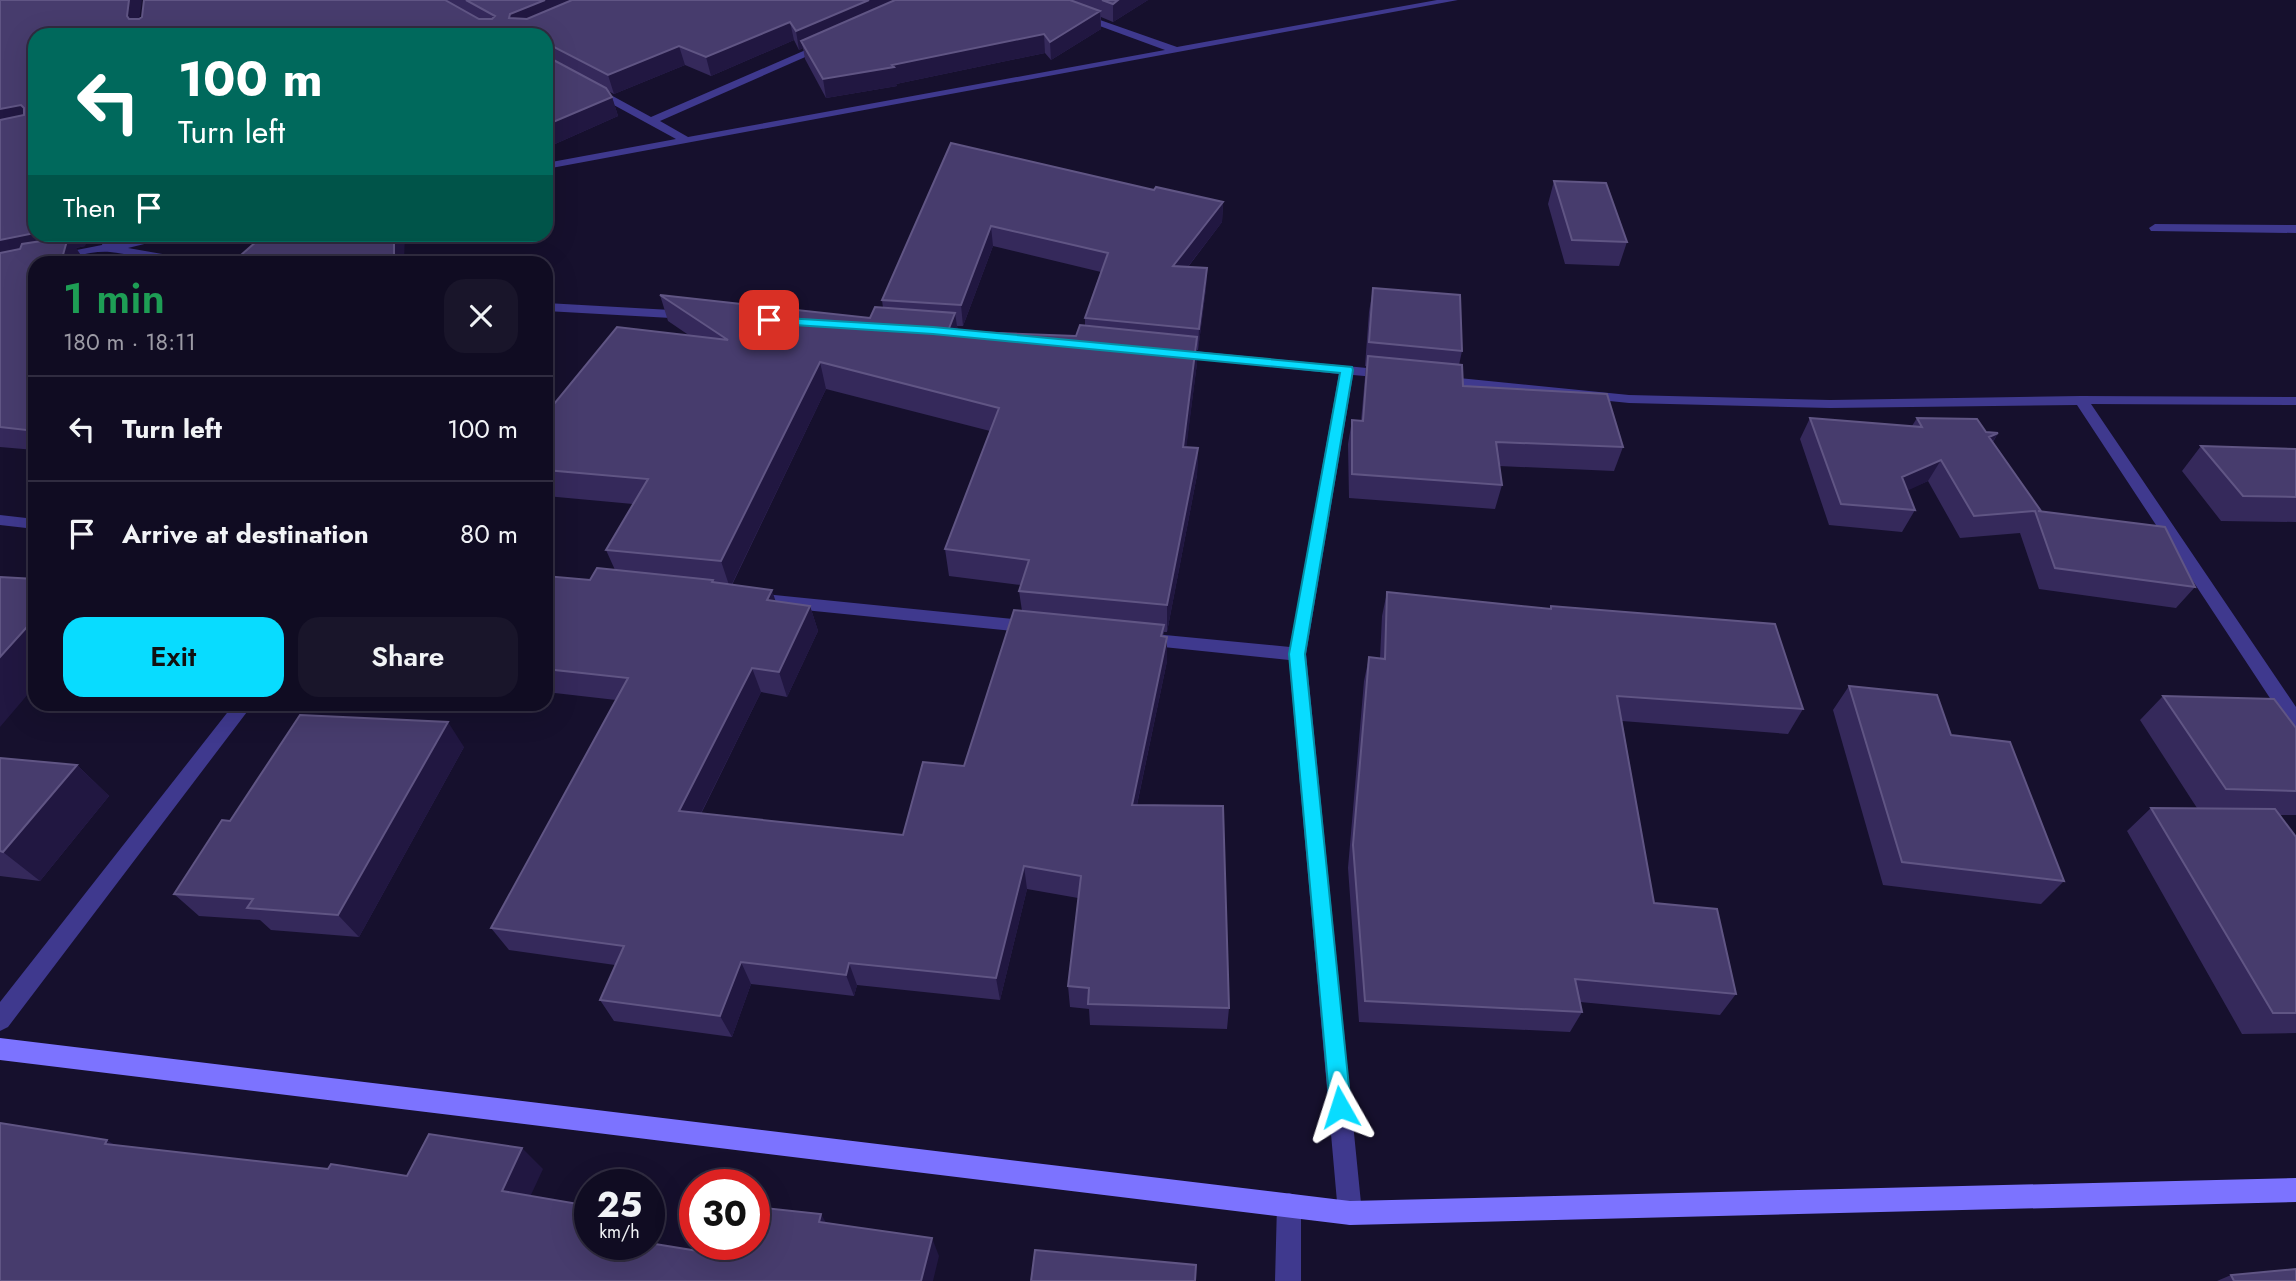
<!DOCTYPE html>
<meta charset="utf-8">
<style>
body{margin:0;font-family:Jost,sans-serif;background:#19152a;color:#f1f3f6;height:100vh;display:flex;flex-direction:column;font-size:26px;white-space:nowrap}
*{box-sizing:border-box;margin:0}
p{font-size:23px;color:#9c9ba5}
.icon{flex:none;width:38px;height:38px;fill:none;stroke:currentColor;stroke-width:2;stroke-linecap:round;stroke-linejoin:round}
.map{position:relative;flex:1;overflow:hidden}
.panel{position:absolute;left:28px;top:256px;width:525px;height:455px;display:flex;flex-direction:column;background:#100c22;border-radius:21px;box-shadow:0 7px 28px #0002,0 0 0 2px #302c40}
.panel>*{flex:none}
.guide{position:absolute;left:28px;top:28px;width:525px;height:214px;border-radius:21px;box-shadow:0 7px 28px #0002,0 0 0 2px #302c40;background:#00695c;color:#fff;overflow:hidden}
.speed{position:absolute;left:574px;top:1169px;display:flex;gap:14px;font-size:35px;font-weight:700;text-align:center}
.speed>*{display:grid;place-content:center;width:91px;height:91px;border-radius:50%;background:#100c22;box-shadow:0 7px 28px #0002,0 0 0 2px #302c40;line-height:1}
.speed small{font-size:18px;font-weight:400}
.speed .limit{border:10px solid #d22;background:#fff;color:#111}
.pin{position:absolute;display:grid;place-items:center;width:60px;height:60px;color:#fff;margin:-30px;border-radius:14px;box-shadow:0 4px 10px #0006}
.me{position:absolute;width:77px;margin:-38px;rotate:354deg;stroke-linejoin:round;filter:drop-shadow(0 0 5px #0008)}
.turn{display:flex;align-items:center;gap:24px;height:147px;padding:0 35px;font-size:32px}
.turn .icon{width:91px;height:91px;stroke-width:2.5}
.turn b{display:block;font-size:49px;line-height:60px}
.then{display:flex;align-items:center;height:66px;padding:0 35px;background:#0003;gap:14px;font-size:26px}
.round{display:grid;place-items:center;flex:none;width:74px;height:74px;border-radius:21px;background:#19152a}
.summary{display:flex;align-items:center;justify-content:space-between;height:119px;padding:0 35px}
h1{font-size:42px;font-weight:600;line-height:52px;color:#1e9e55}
.cta{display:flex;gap:14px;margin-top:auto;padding:14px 35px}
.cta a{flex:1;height:80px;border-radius:21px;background:#08dcff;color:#111;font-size:28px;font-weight:600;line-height:80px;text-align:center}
.cta a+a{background:#19152a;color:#f1f3f6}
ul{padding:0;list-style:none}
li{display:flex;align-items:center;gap:21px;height:105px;padding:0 35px;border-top:2px solid #302c40}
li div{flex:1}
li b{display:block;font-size:26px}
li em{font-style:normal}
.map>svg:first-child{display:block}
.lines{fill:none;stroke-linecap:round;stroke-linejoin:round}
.minor{fill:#3f398e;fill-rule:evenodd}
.secondary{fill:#7c73ff;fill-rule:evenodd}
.wall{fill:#35295b;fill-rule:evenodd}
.shaded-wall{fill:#211741}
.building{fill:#473c6d;stroke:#605584;stroke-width:2}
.route{fill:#08dcff;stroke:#058fa6;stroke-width:2}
</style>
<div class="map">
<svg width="2296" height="1281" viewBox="0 0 2296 1281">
<rect width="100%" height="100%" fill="#16102d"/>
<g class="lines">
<path class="minor" d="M1029 0H1043L1177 47 1437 0H1458L546 169V163L676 139 590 92V88H598L651 117 824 42 829 45 828 47 660 121 688 137 1165 50Z
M2155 224 2296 225V233L2151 231 2149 228Z
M105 234H117L115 243 157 234H185L128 248 185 258 191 262C164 265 138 255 110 252 88 250 60 262 35 262V266L30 262 36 258 102 245Z
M546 303 689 311 696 315 689 319 546 311Z
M1174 349 1387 370 1394 374 1387 378 1353 375 1306 654 1362 1213 1359 1222 1350 1225 1341 1222 1338 1213 1289 660 1144 645 1138 644 1135 639 1138 634 1144 633 1290 647 1339 374 1169 356V350Z
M1439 376 1629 395 1830 400 2081 396 2296 397V405L2091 404 2296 707V729L2289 727 2077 405 1830 408 1629 403 1434 383 1432 380Z
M0 515 35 519V529L0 525Z
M754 593 1032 621 1038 622 1041 627 1038 632 1032 633 754 605 746 599Z
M234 704H253L8 1027 0 1031V1002Z
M1289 1193 1298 1196 1301 1205V1281H1275L1277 1205 1280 1196Z"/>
<path class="secondary" d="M0 1038 1350 1201 2296 1178V1202L1350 1225 0 1060Z"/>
</g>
<path class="wall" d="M0 0 139 19 142 17 144 0H1148L1113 22 1101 17V29L1051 60 1045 53 896 84 897 86 826 98 805 59 803 48 799 50 794 40 711 76 685 65 614 94 608 91 612 97 618 116 546 148V35H35L87 236 85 246 76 248 82 257 81 262H35V450L0 447Z
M951 143 1154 190 1223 202 1222 222 1188 267 1207 268 1206 288 1198 350H1197V363L1186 447 1198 448 1197 475 1167 632H1164L1163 636 1167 637V661L1137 805 1229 1008 1227 1029 1090 1025 1089 1009 1070 1007 1068 986 1078 898 1027 889 1000 1000 857 985 854 996 751 984 732 1037 614 1021 600 1000 615 965 509 950 491 928 616 700 546 692V576L590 580 615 570 606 550 633 504 546 496V408L550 409 690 336 668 321 660 295 870 318 883 308 882 300ZM993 246 1101 272 1085 318V326L1076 336 958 332 957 326H963ZM826 389 990 431 945 549 949 576 1021 585 1019 591 1022 611 964 766 903 835 701 814 761 692 787 697 818 631 810 606 775 602 732 585Z
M1554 181 1627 242 1619 266 1565 264 1548 204Z
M1373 288 1462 351 1459 365 1463 386 1623 447 1614 471 1499 466 1502 485 1495 509 1349 498 1348 444 1352 420 1361 421 1366 366H1365L1369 312Z
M1810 418 1912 426 1917 418 1986 432 1998 433 1993 442 2041 511 2195 587 2176 608 2039 589 2020 533 1960 538 1928 481 1907 490 1915 510 1902 532 1829 525 1800 439Z
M2201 446 2296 449V522L2221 521 2182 471Z
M1387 592 1550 609 1551 606 1803 709 1788 734 1622 721 1654 903 1736 994 1720 1015 1580 1002 1582 1012 1570 1032 1359 1022 1348 868 1364 681 1369 657 1380 658 1382 616Z
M1849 686 1951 735 2064 881 2041 904 1883 885 1833 710Z
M2163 696 2296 728V815H2280L2296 837V1033L2242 1034 2127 831 2151 808H2197L2140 720Z
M464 747 359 937 271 930 260 920 199 916 174 894 230 821Z
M0 758 77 765 109 796 40 881 0 876Z
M2231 1275 2296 1281H2217Z"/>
<path class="shaded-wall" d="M129 0H142L137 35 127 16Z
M545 0H594L517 33 509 18 510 14Z
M869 0H895L801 41 803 48 799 50 796 31Z
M1118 0H1148L1113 22V4Z
M1100 11 1101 29 1051 60 1050 42Z
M790 22 794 40 711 76 706 57Z
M1044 34 1045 53 896 84 897 86 826 98 823 79Z
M679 46 685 65 614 94 608 75Z
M612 97 618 116 546 148V125Z
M21 105 34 124 0 131V109Z
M1223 202 1222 222 1173 286V266Z
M991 226 993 246 963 326 961 305Z
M35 233V234H93L87 236 85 246 76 248 82 257 81 262 0 264V240Z
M394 234H405L404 262H389Z
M1207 268 1206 288 1198 350 1199 329Z
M955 313 959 339 948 331Z
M1197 337V363L1183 474V447Z
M820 362 826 389 730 588 721 561Z
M1998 433 1985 454 1989 437Z
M1198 448 1197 475 1167 632V605Z
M1941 460 1928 481 1890 499 1902 477Z
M772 590 780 615 767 600Z
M810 606 818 631 787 697 779 672Z
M35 618V686L0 727V657Z
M1167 637V661L1132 828V805Z
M752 668 761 692 690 835 679 811Z
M448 722 464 747 359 937 338 915Z
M77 765 109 796 40 881 3 852Z
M1024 866 1027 889 1000 1000 996 978Z
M741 962 751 984 732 1037 720 1016Z
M849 963 857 985 854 996 846 975Z
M107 1140 141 1161 105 1144Z
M522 1148 543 1169 524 1210 502 1191Z
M821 1214 832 1233 819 1222Z
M932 1238 939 1256 933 1281H921Z"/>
<path class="building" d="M0 0H129L127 16 129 19H139L142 17 144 0H445L479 19H492L495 16 466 0H545L510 14 509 18 527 19 572 0H869L796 31 790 22 706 57 679 46 608 75 546 43V35H35V233L0 240V120L24 115V108L21 105 0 109Z
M895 0H1070L1100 11 1050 42 1044 34 892 65 894 67 823 79 801 41Z
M1102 0H1118L1113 4Z
M546 56 606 88 612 97 546 125Z
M951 143 1154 190 1156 187 1223 202 1173 266 1207 268 1199 329 1085 318 1108 253 991 226 961 305 882 300Z
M1554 181 1606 183 1627 242 1572 240Z
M265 234H394V258L389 262H233Z
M68 237 61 262H35V431L0 427V253L20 249 22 244Z
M1373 288 1460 295 1462 351 1369 342Z
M660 295 870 318 875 307 955 313 948 331 1076 336 1080 325 1197 337 1183 447 1198 448 1167 605 1019 591 1029 560 945 549 999 408 820 362 721 561 606 550 648 479 546 470V408L550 409 617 327 728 340Z
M1368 356 1462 365 1463 386 1607 394 1623 447 1496 442 1502 485 1352 474V420L1363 421Z
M1810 418 1922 427 1917 418 1977 419 1986 432 1998 433 1989 437 2041 511H2038L2165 527 2195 587 2055 568 2035 511 1974 516 1941 460 1902 477 1915 510 1841 504Z
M2201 446 2296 449V497L2243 496Z
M597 568 713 580 712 582 772 590 767 600 810 606 779 672 752 668 679 811 903 835 923 762 964 766 1014 610 1164 625 1161 636 1167 637 1132 805 1223 806 1229 1008 1088 1004 1089 988 1068 986 1081 876 1024 866 996 978 849 963 846 975 741 962 720 1016 600 1000 624 946 491 928 628 678 546 669V576L590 580Z
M0 577 35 579V618L0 657Z
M1387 592 1551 609V606L1775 624 1803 709 1617 696 1654 903 1717 909 1736 994 1575 979 1582 1012 1365 1001 1353 845 1369 657 1385 659Z
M1849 686 1937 695 1951 735 2010 742 2064 881 1902 862Z
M2163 696 2274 699 2296 728V791L2226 789Z
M300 715 448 722 338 915 247 908 253 899 174 894 222 820 230 821Z
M0 758 77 765 3 852 0 851Z
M2151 808 2275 809 2296 837V1013H2273Z
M0 1123 107 1140 105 1144 328 1169 331 1164 407 1176 429 1134 522 1148 502 1191 590 1206V1244L649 1243 723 1255 726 1244H754V1207L821 1214 819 1222 932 1238 921 1281H0Z
M1035 1250 1196 1265 1195 1281H1031Z
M2296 1269V1281H2234L2231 1275Z"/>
<path class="route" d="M769 317 933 327 1352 367 1353 370 1305 654 1351 1107 1348 1114 1340 1117 1333 1114 1330 1107 1289 654 1340 373 933 334 764 323V318Z"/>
</svg>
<div class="speed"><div>25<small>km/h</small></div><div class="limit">30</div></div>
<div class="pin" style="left:769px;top:320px;background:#d93025"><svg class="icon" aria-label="arrive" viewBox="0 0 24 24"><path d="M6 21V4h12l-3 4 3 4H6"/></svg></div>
<svg class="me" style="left:1340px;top:1107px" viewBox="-20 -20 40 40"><path d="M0-17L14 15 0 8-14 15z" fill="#08dcff" stroke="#fff" stroke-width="4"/></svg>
<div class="guide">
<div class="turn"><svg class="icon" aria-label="left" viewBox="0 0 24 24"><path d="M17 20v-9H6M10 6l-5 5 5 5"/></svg><div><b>100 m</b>Turn left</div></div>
<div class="then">Then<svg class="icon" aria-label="arrive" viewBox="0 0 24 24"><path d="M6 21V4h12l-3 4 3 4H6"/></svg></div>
</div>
<section class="panel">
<div class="summary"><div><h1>1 min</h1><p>180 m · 18:11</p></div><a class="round"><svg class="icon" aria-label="close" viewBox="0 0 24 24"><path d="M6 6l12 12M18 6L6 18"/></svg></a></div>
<ul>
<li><svg class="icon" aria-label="left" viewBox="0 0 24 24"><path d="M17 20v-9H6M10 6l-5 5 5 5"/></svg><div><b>Turn left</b></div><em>100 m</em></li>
<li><svg class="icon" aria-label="arrive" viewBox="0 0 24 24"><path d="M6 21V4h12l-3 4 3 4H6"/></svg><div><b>Arrive at destination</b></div><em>80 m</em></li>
</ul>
<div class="cta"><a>Exit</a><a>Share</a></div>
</section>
</div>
